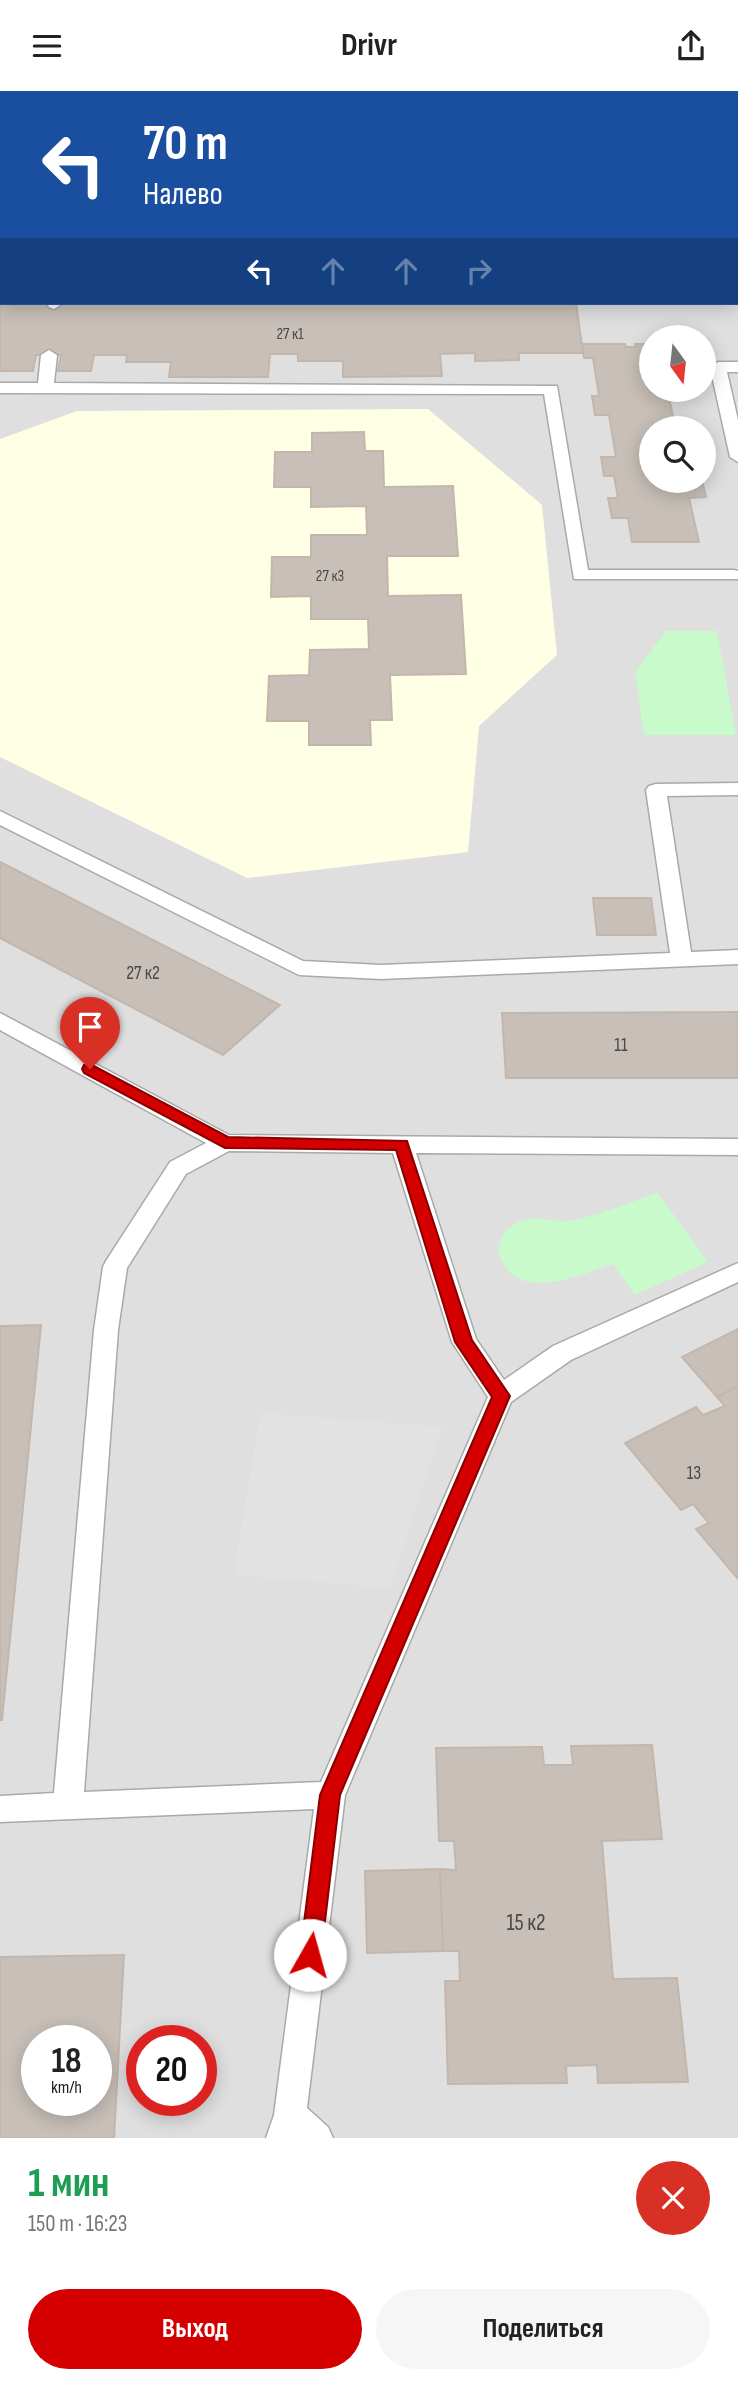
<!DOCTYPE html>
<html lang="ru">
<meta charset="utf-8">
<style>
body{margin:0;font-family:"Sofia Sans Condensed",sans-serif;background:#f6f6f6;color:#222;height:100vh;display:flex;flex-direction:column;font-size:26px;white-space:nowrap}
*{box-sizing:border-box;margin:0}
p{font-size:23px;color:#767676}
.icon{flex:none;width:38px;height:38px;fill:none;stroke:currentColor;stroke-width:2;stroke-linecap:round;stroke-linejoin:round}
.map{position:relative;height:2047px;overflow:hidden}
.panel{display:flex;flex-direction:column;background:#fff;flex:1}
.panel>*{flex:none}
.banner{position:absolute;left:0px;top:0px;width:738px;height:214px;box-shadow:0 4px 18px #0003;background:#1a4fa0;color:#fff;overflow:hidden}
.needle{width:46px;rotate:165deg}
.controls{position:absolute;left:639px;top:234px;display:grid;gap:14px}
.controls a{display:grid;place-items:center;width:77px;height:77px;border-radius:50%;background:#fff;box-shadow:0 4px 18px #0003;font-size:35px}
.speed{position:absolute;left:21px;top:1934px;display:flex;gap:14px;font-size:35px;font-weight:700;text-align:center}
.speed>*{display:grid;place-content:center;width:91px;height:91px;border-radius:50%;background:#fff;box-shadow:0 4px 18px #0003;line-height:1}
.speed small{font-size:18px;font-weight:400}
.speed .limit{border:10px solid #d22;background:#fff;color:#111}
.pin{position:absolute;display:grid;place-items:center;width:60px;height:60px;color:#fff;margin:-72px -30px;border-radius:50% 50% 50% 0;rotate:-45deg;box-shadow:0 0 7px #0007}
.pin .icon{rotate:45deg}
.me{position:absolute;width:77px;margin:-38px;rotate:7deg;stroke-linejoin:round;filter:drop-shadow(0 0 5px #0008)}
.turn{display:flex;align-items:center;gap:24px;height:147px;padding:0 28px;font-size:32px}
.turn .icon{width:91px;height:91px;stroke-width:2.5}
.turn b{display:block;font-size:49px;line-height:60px}
.lanes{display:flex;align-items:center;height:66px;padding:0 28px;background:#0003;justify-content:center;gap:35px;direction:ltr}
.lanes .off{opacity:.35}
.round{display:grid;place-items:center;flex:none;width:74px;height:74px;border-radius:37px;background:#f6f6f6}
.head{display:flex;align-items:center;justify-content:space-between;height:119px;padding:0 28px}
h1{font-size:42px;font-weight:700;line-height:52px;color:#1e9e55}
.cta{display:flex;gap:14px;margin-top:auto;padding:14px 28px}
.cta a{flex:1;height:80px;border-radius:42px;background:#d40000;color:#fff;font-size:28px;font-weight:700;line-height:80px;text-align:center}
.cta a+a{background:#f6f6f6;color:#222}
header{display:flex;justify-content:space-between;align-items:center;height:91px;padding:0 28px;background:#fff;font-size:32px;font-weight:700}
.map>svg:first-child{display:block}
.residential{fill:#e0dfdf;fill-rule:evenodd}
.education{fill:#ffffe5}
.park{fill:#c8facc}
.parking{fill:#e2e2e2}
.building{fill:#c7bfb8;stroke:#c4b6ab;stroke-width:2;fill-rule:evenodd}
.lines{fill:none;stroke-linecap:round;stroke-linejoin:round}
.service-casing{stroke:#a9a9a9;stroke-width:3}
.tertiary-casing{stroke:#a9a9a9;stroke-width:4}
.service{fill:#fff;fill-rule:evenodd}
.tertiary{fill:#fff;fill-rule:evenodd}
.route{fill:#d40000;stroke:#8a0000;stroke-width:2}
.labels{text-anchor:middle;dominant-baseline:central;stroke-width:5;stroke-linejoin:round;paint-order:stroke}
.far-number-label{font-size:16px;fill:#4b4948}
.number-label{font-size:19px;fill:#4b4948}
.near-number-label{font-size:23px;fill:#4b4948}
</style>
<header><svg class="icon" aria-label="menu" viewBox="0 0 24 24"><path d="M4 6h16M4 12h16M4 18h16"/></svg>Drivr<svg class="icon" aria-label="share" viewBox="0 0 24 24"><path d="M12 15V3M7 8l5-5 5 5M5 13v7h14v-7"/></svg></header>
<div class="map">
<svg width="738" height="2047" viewBox="0 0 738 2047">
<rect width="100%" height="100%" fill="#f2efe9"/>
<path class="residential" d="M0 0H738V71L737 2H2L0 74Z
M0 208 2 212H737L738 209V2047H0ZM651 247H704V299H651ZM651 338H704V390H651ZM37 1950H96V2009H37ZM142 1950H201V2009H142Z"/>
<path class="education" d="M428 318 542 414 557 564 479 635 468 761 247 787 0 666V348L77 320Z"/>
<path class="park" d="M666 540H717L736 644H644L635 581Z
M658 1102 708 1171 635 1204 613 1173C582 1183 516 1214 500 1165 497 1155 501 1143 509 1137 528 1121 545 1130 566 1130 586 1129 636 1109 658 1102Z"/>
<path class="parking" d="M261 1322 442 1336 390 1497 234 1484Z"/>
<path class="building" d="M552 0H621V2H553Z
M576 212 583 262H519V269L475 270V262L440 263 442 285 343 286V270H298V263H270L268 286H169L171 271H126L127 264H94L91 280H58L61 264H36L33 280H0V213Z
M582 253H625L626 256H636L635 253H651V299H682L684 307H669L676 338H651V390H702L706 406 689 407 699 451H632L628 427H612L608 407H618L614 385H604L601 366H616L609 324H595L592 305H599L593 267H584Z
M364 341 365 360H383L384 396 453 395 458 465H387L388 505 461 504 466 583 390 584 392 629H370L371 654H309V630H267L269 585 309 584 310 559 369 558 368 528H311V505L271 506 272 466H311V444H367L366 415 311 416V396H274L275 361H312V342Z
M0 771 280 914 223 964 0 847Z
M593 807H651L656 844H597Z
M738 921V987H506L502 922Z
M41 1234 2 1629H0V1235Z
M738 1238V1295L717 1306 682 1266Z
M738 1295V1488L696 1438 709 1432 693 1413 681 1419 625 1352 696 1316 703 1324 725 1315 717 1306Z
M652 1654 662 1748 602 1750 613 1888 677 1887 688 1991 598 1992 597 1974 566 1975 567 1992 448 1993 445 1890H460L459 1860H443L440 1778 456 1779 454 1750H439L436 1657 542 1656 544 1674H573L571 1655Z
M440 1778 443 1860 367 1862 365 1780Z
M124 1864 114 2047H0V1866ZM37 1950H96V2009H37Z"/>
<g class="lines">
<defs>
<path id="service" d="M0 0H6L8 2H2L0 7Z
M495 0H509V2H495Z
M659 0H673L674 2H660Z
M47 212H63L54 218 49 216Z
M49 259 57 264 54 292 557 295 588 479H734L738 480V488H574L544 303 0 302V292H38L41 264Z
M718 271H738V281H727L738 329V371L730 366 710 276Z
M738 692V704L667 705 691 861 738 859V873L381 888 299 884 0 734V720L303 870 381 874 670 862 646 699 649 695 656 693Z
M0 922 229 1044 738 1048V1064L416 1062 476 1248 504 1289 553 1255 738 1172V1191L571 1269 511 1311 345 1704 307 2017 328 2036 333 2047H266L274 2024 314 1718 0 1731V1705L54 1702 94 1239 103 1176 106 1170 170 1071 206 1052 0 939ZM229 1060 393 1062 452 1251 488 1306 321 1691 84 1701 118 1239 127 1177 186 1083Z"/>
<path id="tertiary" d="M0 104H2V118H0Z
M737 104H738V118H737Z
M738 157V173H737V158Z
M0 159H2V175H0Z"/>
</defs>
<use href="#service" class="service-casing"/>
<use href="#tertiary" class="tertiary-casing"/>
<use href="#service" class="service"/>
<use href="#tertiary" class="tertiary"/>
</g>
<path class="route" d="M90 973 228 1046 407 1050 472 1249 510 1305 340 1704 321 1864 318 1871 310 1874 303 1871 300 1864 320 1704 492 1306 455 1251 396 1059 225 1057 84 982 82 978 84 974Z"/>
<g class="labels">
<g class="far-number-label">
<text x="290" y="243">27 к1</text>
<text x="330" y="485">27 к3</text>
</g>
<g class="number-label">
<text x="143" y="882">27 к2</text>
<text x="621" y="954">11</text>
<text x="694" y="1382">13</text>
</g>
<g class="near-number-label">
<text x="526" y="1832">15 к2</text>
</g>
</g>
</svg>
<div class="controls">
<a><svg class="needle" viewBox="-14 -14 28 28"><path d="M0-13l5 13h-10z" fill="#e53935"/><path d="M0 13l5-13h-10z" fill="#767676"/></svg></a>
<a><svg class="icon" aria-label="search" viewBox="0 0 24 24"><circle cx="10" cy="10" r="6"/><path d="M15 15l6 6"/></svg></a>
</div>
<div class="speed"><div>18<small>km/h</small></div><div class="limit">20</div></div>
<div class="pin" style="left:90px;top:978px;background:#d93025"><svg class="icon" aria-label="arrive" viewBox="0 0 24 24"><path d="M6 21V4h12l-3 4 3 4H6"/></svg></div>
<svg class="me" style="left:310px;top:1864px" viewBox="-20 -20 40 40"><circle r="19" fill="#fff"/><path d="M0-13L10 11 0 6-10 11z" fill="#d40000"/></svg>
<div class="banner">
<div class="turn"><svg class="icon" aria-label="left" viewBox="0 0 24 24"><path d="M17 20v-9H6M10 6l-5 5 5 5"/></svg><div><b>70 m</b>Налево</div></div>
<div class="lanes"><svg class="icon" aria-label="left" viewBox="0 0 24 24"><path d="M17 20v-9H6M10 6l-5 5 5 5"/></svg><svg class="icon off" aria-label="ahead" viewBox="0 0 24 24"><path d="M12 20V5M6 11l6-6 6 6"/></svg><svg class="icon off" aria-label="ahead" viewBox="0 0 24 24"><path d="M12 20V5M6 11l6-6 6 6"/></svg><svg class="icon off" aria-label="right" viewBox="0 0 24 24"><path d="M7 20v-9h11M14 6l5 5-5 5"/></svg></div>
</div>
</div>
<section class="panel">
<div class="head"><div><h1>1 мин</h1><p>150 m · 16:23</p></div><a class="round" style="background:#d93025;color:#fff"><svg class="icon" aria-label="close" viewBox="0 0 24 24"><path d="M6 6l12 12M18 6L6 18"/></svg></a></div>
<div class="cta"><a>Выход</a><a>Поделиться</a></div>
</section>
